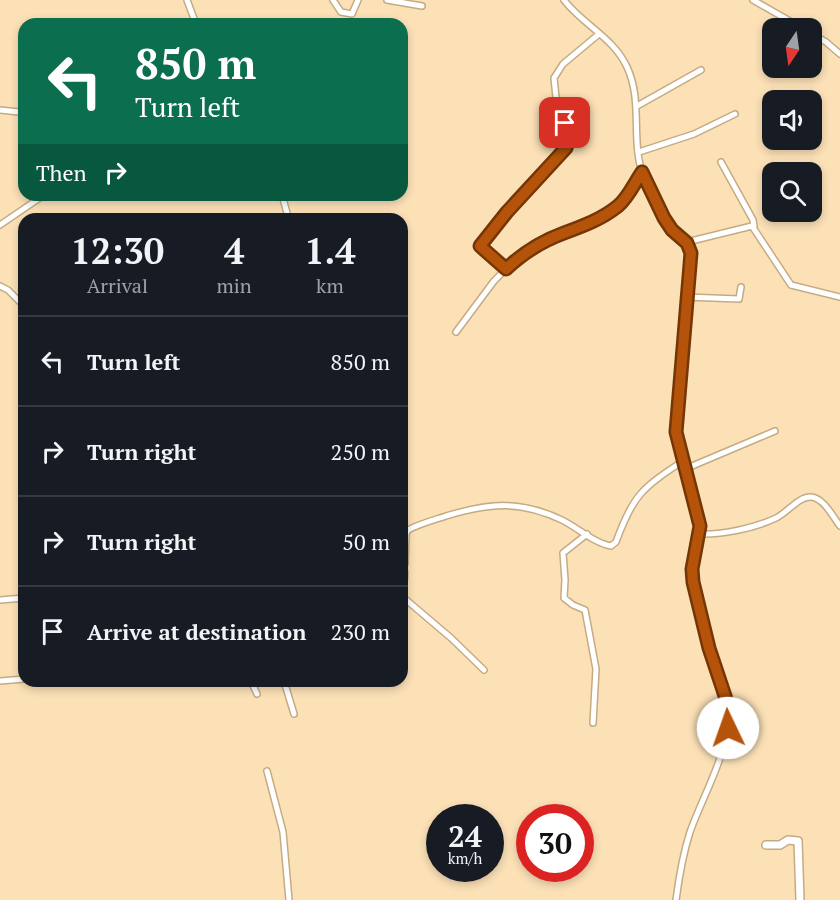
<!DOCTYPE html>
<style>
body{margin:0;font-family:"PT Serif",serif;background:#20242c;color:#f1f3f6;height:100vh;display:flex;flex-direction:column;font-size:22px;white-space:nowrap}
*{box-sizing:border-box;margin:0}
p{font-size:20px;color:#9ea1a6}
.icon{flex:none;width:33px;height:33px;fill:none;stroke:currentColor;stroke-width:2;stroke-linecap:round;stroke-linejoin:round}
.map{position:relative;flex:1;overflow:hidden}
.details{position:absolute;left:18px;top:213px;width:390px;height:474px;display:flex;flex-direction:column;background:#171b24;border-radius:18px;box-shadow:0 3px 9px #0003}
.details>*{flex:none}
.banner{position:absolute;left:18px;top:18px;width:390px;height:183px;border-radius:18px;box-shadow:0 3px 9px #0003;background:#0b6e4f;color:#fff;overflow:hidden}
.needle{width:39px;rotate:193deg}
.tools{position:absolute;left:762px;top:18px;display:grid;gap:12px}
.tools a{display:grid;place-items:center;width:60px;height:60px;border-radius:12px;background:#171b24;box-shadow:0 3px 9px #0003;font-size:30px}
.speed{position:absolute;left:426px;top:804px;display:flex;gap:12px;font-size:30px;font-weight:700;text-align:center}
.speed>*{display:grid;place-content:center;width:78px;height:78px;border-radius:50%;background:#171b24;box-shadow:0 3px 9px #0003;line-height:1}
.speed small{font-size:15px;font-weight:400}
.speed .limit{border:9px solid #d22;background:#fff;color:#111}
.pin{position:absolute;display:grid;place-items:center;width:51px;height:51px;color:#fff;margin:-26px;border-radius:12px;box-shadow:0 3px 9px #0006}
.me{position:absolute;width:66px;margin:-33px;rotate:357deg;stroke-linejoin:round;filter:drop-shadow(0 0 4px #0008)}
.turn{display:flex;align-items:center;gap:21px;height:126px;padding:0 18px;font-size:27px}
.turn .icon{width:78px;height:78px;stroke-width:2.5}
.turn b{display:block;font-size:42px;line-height:51px}
.then{display:flex;align-items:center;height:57px;padding:0 18px;background:#0003;gap:12px;font-size:22px}
.eta{display:flex;justify-content:space-evenly;align-items:center;height:102px;text-align:center}
.eta b{font-size:36px;font-weight:700;line-height:42px}
ul{padding:0;list-style:none}
li{display:flex;align-items:center;gap:18px;height:90px;padding:0 18px;border-top:2px solid #363941}
li div{flex:1}
li b{display:block;font-size:22px}
li em{font-style:normal}
.map>svg:first-child{display:block}
.lines{fill:none;stroke-linecap:round;stroke-linejoin:round}
.minor-casing{stroke:#c5ab83;stroke-width:8}
.tertiary-casing{stroke:#c5ab83;stroke-width:10}
.minor{stroke:#fff;stroke-width:5}
.tertiary{stroke:#fff;stroke-width:7}
.route-casing{stroke:#753606;stroke-width:15}
.route{stroke:#b45309;stroke-width:10}
</style>
<div class="map">
<svg width="840" height="900" viewBox="0 0 840 900">
<rect width="100%" height="100%" fill="#fce1b7"/>
<g class="lines">
<defs>
<path id="minor" d="M187 0 196 24
M333 0 341 12 352 14 358 0
M387 0 422 6
M564 0C582 24 614 38 627 67 644 103 629 144 645 180 652 195 660 216 671 229 679 239 687 240 691 253L676 432 700 527 692 569V583L709 648 728 705C731 751 705 790 690 832 683 854 679 877 676 900
M753 0 802 28
M812 34 826 42 840 54
M637 106 701 70
M0 110 19 112 24 109
M639 152 694 134 735 114
M721 162 753 220 754 226
M282 195 287 213 286 219
M0 225 44 195
M687 242 752 226 791 285 840 297
M506 269 483 250 480 245 531 184 566 148 570 136 557 107 554 78 563 64 599 34
M0 286 8 290 24 306
M686 297 739 299 741 287
M456 332 494 281 511 264 536 246 563 233 586 226 619 205 642 172
M685 469 775 431
M587 534 563 553 565 580 564 598 573 605 585 610 596 669 593 723
M699 534C722 535 755 528 776 518 787 513 799 496 811 497 824 498 833 517 840 526
M404 569C407 579 400 588 404 598L451 638 484 670
M402 571 405 564 406 534 408 530C419 524 434 520 446 516 490 503 520 500 562 520 578 528 594 543 611 546L616 542C633 495 642 488 683 461
M0 600 24 598
M0 681 24 679
M251 681 257 694
M284 681 294 714
M267 771 283 832 289 900"/>
<path id="tertiary" d="M766 845H780L788 840 798 841 800 900"/>
</defs>
<use href="#minor" class="minor-casing"/>
<use href="#tertiary" class="tertiary-casing"/>
<use href="#minor" class="minor"/>
<use href="#tertiary" class="tertiary"/>
</g>
<g class="lines">
<defs>
<path id="route" d="M565 123 570 136 566 148 507 212 480 246 506 269C523 253 542 241 564 233 583 226 602 219 618 206 628 198 635 182 642 172L664 218 672 230 687 243 691 253 676 432 700 526 692 569 693 582 709 648 728 705V728"/>
</defs>
<use href="#route" class="route-casing"/>
<use href="#route" class="route"/>
</g>
</svg>
<div class="tools">
<a><svg class="needle" viewBox="-14 -14 28 28"><path d="M0-13l5 13h-10z" fill="#e53935"/><path d="M0 13l5-13h-10z" fill="#9ea1a6"/></svg></a>
<a><svg class="icon" aria-label="sound" viewBox="0 0 24 24"><path d="M4 9h4l5-4v14l-5-4H4zM17 9q2 3 0 6"/></svg></a>
<a><svg class="icon" aria-label="search" viewBox="0 0 24 24"><circle cx="10" cy="10" r="6"/><path d="M15 15l6 6"/></svg></a>
</div>
<div class="speed"><div>24<small>km/h</small></div><div class="limit">30</div></div>
<div class="pin" style="left:565px;top:123px;background:#d93025"><svg class="icon" aria-label="arrive" viewBox="0 0 24 24"><path d="M6 21V4h12l-3 4 3 4H6"/></svg></div>
<svg class="me" style="left:728px;top:728px" viewBox="-20 -20 40 40"><circle r="19" fill="#fff"/><path d="M0-13L10 11 0 6-10 11z" fill="#b45309"/></svg>
<div class="banner">
<div class="turn"><svg class="icon" aria-label="left" viewBox="0 0 24 24"><path d="M17 20v-9H6M10 6l-5 5 5 5"/></svg><div><b>850 m</b>Turn left</div></div>
<div class="then">Then<svg class="icon" aria-label="right" viewBox="0 0 24 24"><path d="M7 20v-9h11M14 6l5 5-5 5"/></svg></div>
</div>
<section class="details">
<div class="eta">
<div><b>12:30</b><p>Arrival</p></div>
<div><b>4</b><p>min</p></div>
<div><b>1.4</b><p>km</p></div>
</div>
<ul>
<li><svg class="icon" aria-label="left" viewBox="0 0 24 24"><path d="M17 20v-9H6M10 6l-5 5 5 5"/></svg><div><b>Turn left</b></div><em>850 m</em></li>
<li><svg class="icon" aria-label="right" viewBox="0 0 24 24"><path d="M7 20v-9h11M14 6l5 5-5 5"/></svg><div><b>Turn right</b></div><em>250 m</em></li>
<li><svg class="icon" aria-label="right" viewBox="0 0 24 24"><path d="M7 20v-9h11M14 6l5 5-5 5"/></svg><div><b>Turn right</b></div><em>50 m</em></li>
<li><svg class="icon" aria-label="arrive" viewBox="0 0 24 24"><path d="M6 21V4h12l-3 4 3 4H6"/></svg><div><b>Arrive at destination</b></div><em>230 m</em></li>
</ul>
</section>
</div>
